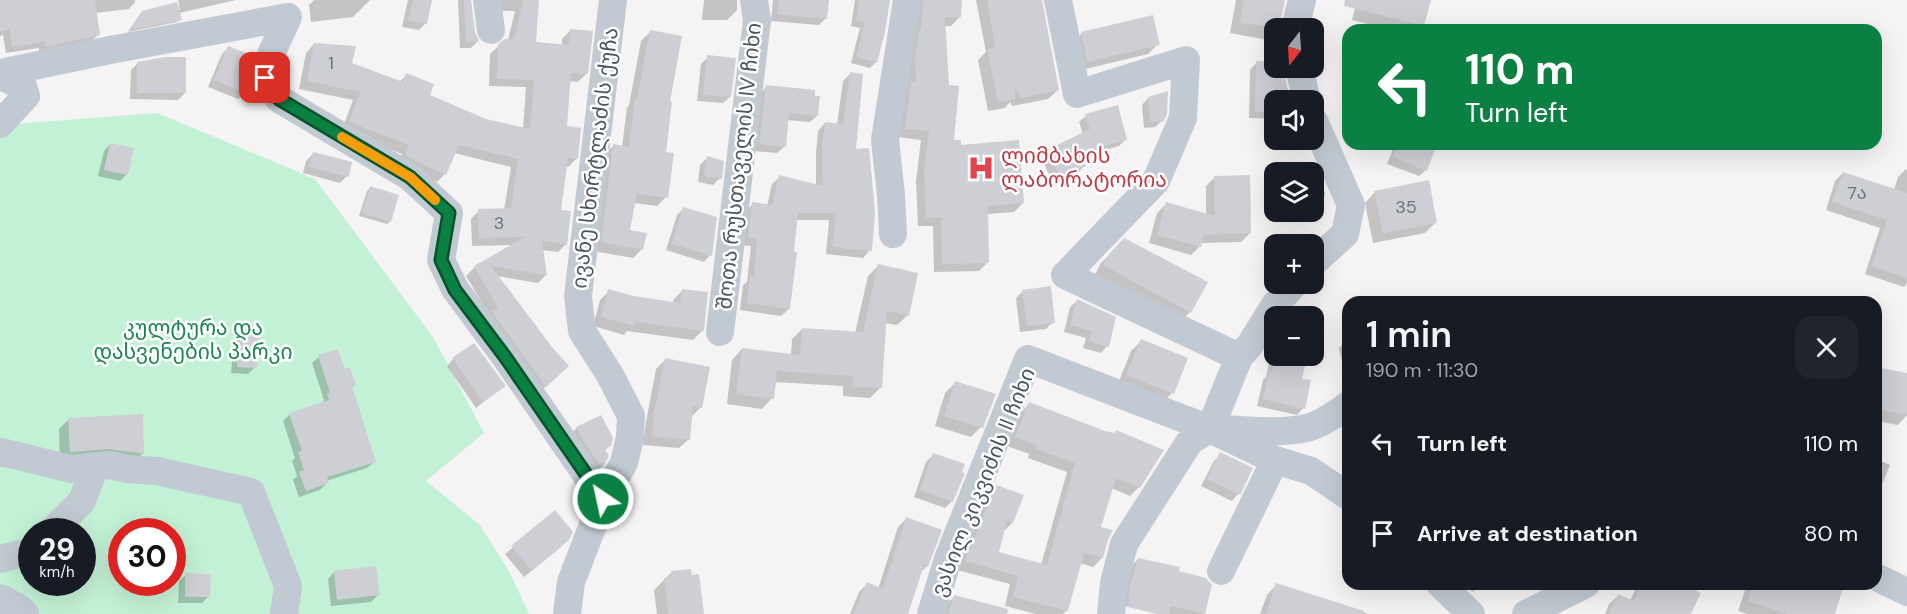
<!DOCTYPE html>
<meta charset="utf-8">
<style>
body{margin:0;font-family:"DM Sans","Noto Sans Georgian",sans-serif;background:#20242c;color:#f1f3f6;height:100vh;display:flex;flex-direction:column;font-size:22px;white-space:nowrap}
*{box-sizing:border-box;margin:0}
p{font-size:20px;color:#9ea1a6}
.icon{flex:none;width:33px;height:33px;fill:none;stroke:currentColor;stroke-width:2;stroke-linecap:round;stroke-linejoin:round}
.map{position:relative;flex:1;overflow:hidden}
.panel{position:absolute;left:1342px;top:296px;width:540px;height:294px;display:flex;flex-direction:column;background:#171b24;border-radius:18px;box-shadow:0 6px 24px #0002}
.panel>*{flex:none}
.top-card{position:absolute;left:1342px;top:24px;width:540px;height:126px;border-radius:18px;box-shadow:0 6px 24px #0002;background:#0b8043;color:#fff;overflow:hidden}
.needle{width:39px;rotate:197deg}
.buttons{position:absolute;left:1264px;top:18px;display:grid;gap:12px}
.buttons a{display:grid;place-items:center;width:60px;height:60px;border-radius:12px;background:#171b24;box-shadow:0 6px 24px #0002;font-size:30px}
.speed{position:absolute;left:18px;top:518px;display:flex;gap:12px;font-size:30px;font-weight:700;text-align:center}
.speed>*{display:grid;place-content:center;width:78px;height:78px;border-radius:50%;background:#171b24;box-shadow:0 6px 24px #0002;line-height:1}
.speed small{font-size:15px;font-weight:400}
.speed .limit{border:9px solid #d22;background:#fff;color:#111}
.pin{position:absolute;display:grid;place-items:center;width:51px;height:51px;color:#fff;margin:-26px;border-radius:12px;box-shadow:0 3px 9px #0006}
.me{position:absolute;width:66px;margin:-33px;rotate:326deg;stroke-linejoin:round;filter:drop-shadow(0 0 4px #0008)}
.turn{display:flex;align-items:center;gap:21px;height:126px;padding:0 24px;font-size:27px}
.turn .icon{width:78px;height:78px;stroke-width:2.5}
.turn b{display:block;font-size:42px;line-height:51px}
.round{display:grid;place-items:center;flex:none;width:63px;height:63px;border-radius:18px;background:#20242c}
.head{display:flex;align-items:center;justify-content:space-between;height:102px;padding:0 24px}
h1{font-size:36px;font-weight:600;line-height:45px}
ul{padding:0;list-style:none}
li{display:flex;align-items:center;gap:18px;height:90px;padding:0 24px}
li div{flex:1}
li b{display:block;font-size:22px}
li em{font-style:normal}
.map>svg:first-child{display:block}
.green{fill:#c3f1d5;fill-rule:evenodd}
.shadow{fill:#0003}
.building{fill:#cdcfd5}
.lines{fill:none;stroke-linecap:round;stroke-linejoin:round}
.minor{stroke:#c1cad2;stroke-width:28}
.route-casing{stroke:#07532c;stroke-width:15}
.route{stroke:#0b8043;stroke-width:10}
.slow{stroke:#f59e0b;stroke-width:10}
.labels{text-anchor:middle;dominant-baseline:central;stroke-width:5;stroke-linejoin:round;paint-order:stroke}
.number-label{font-size:18px;fill:#6b747e}
.health-label{font-size:21px;fill:#be3a42;stroke:#fff;text-anchor:start}
.street-label{font-size:21px;fill:#4a5661;stroke:#fff}
.park-label{font-size:21px;fill:#17864f;stroke:#fff}
</style>
<div class="map">
<svg width="1907" height="614" viewBox="0 0 1907 614">
<rect width="100%" height="100%" fill="#f5f3f3"/>
<path class="green" d="M157 113 315 179 433 337 484 433 426 481 480 525 509 571 529 614H0V125ZM32 531H82V582H32ZM122 531H172V582H122Z"/>
<path class="shadow" d="M3 0H135V2L129 9 95 13 98 35 91 41 39 52V48L6 53 3 35 0 36V3Z
M178 0H236L179 13 180 19 177 22 128 32 139 16 180 10Z
M314 0H370L353 17 311 22 309 5Z
M408 0H431L426 23 419 30 402 27Z
M458 0H470L473 33 478 41 471 48H460Z
M496 0H538L535 44 562 46V39L571 30 586 74 578 82 569 81 565 128 576 159 568 167H566L559 211 566 244 558 252 542 250 546 275 538 283 497 276 559 375 537 394 466 276 474 268 514 245 472 246 471 219 479 211 504 210 511 167 454 153 445 174 437 182 398 163 402 154 342 130 353 100 299 89 306 53 314 44 351 64 399 82 407 75 428 96 485 120 523 129 526 87 489 86 490 54 505 40H508L515 11H496Z
M704 0H737V10L727 20H702Z
M773 0H827L826 18 819 25 771 21Z
M855 0H890L876 62 870 68 851 63 860 28 851 26Z
M915 0H961L960 17 951 26H944L952 141 1023 203 1014 212 987 214 988 262 979 271 934 272 933 226H918L916 181 921 140 897 137Z
M976 0H1040L1058 90 1048 99 1012 106 1010 102 1005 108 988 111 978 60 986 52Z
M1236 0H1284L1278 28H1275V32L1267 40 1230 33Z
M1357 0H1429L1423 25 1418 30H1392L1352 20Z
M650 32 668 103 665 153 666 197 657 206 634 203 628 231 642 249 633 258 593 251 604 155 613 146 622 147 627 108 629 105 641 41Z
M1082 33 1158 44 1148 54 1077 71 1072 44Z
M229 47 245 92 238 99 208 87 222 54Z
M708 57 730 97 723 103 697 101 701 64Z
M138 63 185 93 178 100 130 99 131 70Z
M1256 63H1275V68H1282L1281 72 1289 100H1275V119L1249 118 1250 70Z
M850 74 854 150 870 250 863 258 826 254 829 220H796L789 309 781 316 740 310 743 285 747 282 751 246 741 245 745 212 753 204 767 206 772 184 780 177 816 186V153L818 131 825 123 837 124 843 81Z
M766 87 817 116 810 122 787 120 784 147 777 153 753 151 760 94Z
M1148 98 1163 120 1155 127 1144 128 1142 105Z
M1086 116 1126 139 1119 146 1080 157 1084 166 1078 173 1054 184 1041 158 1048 151 1083 134 1079 122Z
M110 144 126 175 120 181 98 176 104 151Z
M1395 144H1436L1426 170 1419 176 1387 164Z
M313 154 347 176 340 183 303 173 306 161Z
M707 158 720 178 713 185 698 182 700 165Z
M1906 169 1907 170V283L1904 287 1865 274 1880 228 1826 210 1835 181 1843 173 1894 190 1898 177Z
M1215 177 1250 233 1241 242 1201 243 1200 246 1191 255 1149 243 1157 213 1166 204 1206 215V186Z
M1275 187V212H1314V190L1325 192 1321 216 1314 222 1268 214 1272 190Z
M370 188 390 221 387 224 359 216 367 191Z
M1375 192 1435 223 1425 233 1373 243 1365 203Z
M684 208 710 255 704 262 666 250 677 215Z
M1124 240 1190 312 1181 321 1095 274 1101 263Z
M878 266 908 315 897 325 885 323 880 388 870 398 843 396V386L774 382 772 398 762 409 727 404 732 360 742 349 791 355 792 339 802 329 855 333 868 276Z
M683 290 702 331 693 340 627 331 624 335 593 326 600 300 609 291 634 298 673 303V300Z
M1023 291 1053 322 1046 329 1020 332 1016 298Z
M1077 301 1107 346 1101 353 1083 348 1086 338 1064 332 1070 307Z
M241 329 255 367 248 374 231 373 234 336Z
M1275 334V356H1306L1301 380 1303 408 1297 415 1257 406 1263 380 1266 377Z
M1348 339V392L1339 348Z
M1141 341 1172 393 1162 403 1117 386 1131 351Z
M319 357 344 371 354 385 351 388 374 462 367 468 326 481 327 483 320 490 299 497 293 480 297 476 292 461 295 458 283 421 290 414 322 404 324 400 312 363Z
M453 359 504 386 476 408 447 366Z
M665 360 701 407 692 416 689 439 679 448 643 445 646 422 656 369Z
M1876 368 1907 375V415L1898 425 1876 421Z
M955 383 981 427 971 437 935 426 945 393Z
M1029 404 1105 432 1114 434 1116 431 1139 487 1130 496 1111 488 1099 528 1107 539 1102 558 1093 567 1079 563 1067 610 1063 614H1036L1005 606 1010 584 957 570 987 495 996 486 1012 523 1003 532 998 553 1041 565 1067 472 1028 458 1029 454 1007 446 1020 413Z
M69 419 143 453 133 463 60 461 59 429Z
M577 428 610 445 604 451 607 456 601 467 594 474 570 435Z
M1221 454 1251 468 1238 494 1232 501 1201 486 1214 461Z
M933 455 952 501 945 508 914 497 926 462Z
M1876 459 1890 465 1876 499Z
M555 512 561 547 524 577 505 554Z
M906 519 927 566 919 574 906 614H850L859 592 867 584 878 589 898 527Z
M1138 559 1211 585 1203 614H1158L1121 605 1129 568Z
M334 572 378 595 371 602 331 606 328 579Z
M671 573 702 614H657L654 590Z
M186 575 209 596 202 603H178L179 581Z
M1277 584 1369 614H1260L1267 595Z
M1467 584H1485L1472 592Z
M1638 584H1676L1699 593 1689 614H1605L1609 604 1618 596 1630 601Z
M1747 584H1824L1841 589 1833 614H1748L1738 611Z
M955 596 982 614H944L948 603Z"/>
<path class="building" d="M0 0H95L100 35 45 47V42L12 47 10 29 0 32Z
M413 0H432L427 24 408 20Z
M464 0H471L475 32 479 41 466 42Z
M523 0H539L536 42 569 45 570 29 593 31 588 74 571 73 567 126 581 128 578 159 568 158 561 210 571 211 567 245 542 241 547 275 491 266 552 347 569 366 546 387 492 312 498 308 474 266 525 237 479 238 478 209 511 208 518 159 459 145 446 175 419 163 405 155 409 145 349 122 360 92 307 81 314 43 356 46 352 63 403 82 406 73 434 84 430 95 486 119 530 129 534 80 497 79 498 44 505 39H514Z
M779 0H829L827 19 777 14Z
M859 0H890L885 32 877 63 856 57 865 22 856 21Z
M923 0H962L961 17H945L949 85 959 86 954 140H961V145L1019 140 1024 203 988 206 989 263 942 264 941 217 926 218 924 171 929 131 905 129 911 81 916 82 915 58 919 30H921Z
M987 0H1042L1059 90 1021 98 1014 84 1016 99 998 102 987 49 995 47Z
M1244 0H1285L1279 28 1240 23Z
M1345 0H1431L1424 26 1344 6Z
M177 2 182 20 129 30 142 11Z
M1153 15 1160 45 1087 62 1081 32Z
M650 30 682 36 670 102H672L666 152 674 153 668 198 637 194 630 230 647 233 643 250 601 242 613 144 629 147 635 98H637Z
M228 46 254 56 249 74 250 84 246 93 214 80Z
M707 55 736 58 731 97 703 95Z
M165 57H186V93H137V62Z
M1256 61 1275 62V68H1283L1290 100H1275V112H1255Z
M850 72 863 74 856 149 869 148 875 213 872 251 832 247 836 213H798L794 252H797L790 309 747 303 750 276 754 277 757 239 748 237 752 202 772 205 779 175 823 186 822 145 825 122 843 124Z
M766 85 815 90V96H820L818 116 789 113 786 147 759 144Z
M1168 91 1167 114 1164 121 1150 122 1148 97Z
M1118 105 1127 140 1079 153 1086 166 1061 178 1047 150 1090 129 1085 114Z
M110 143 134 148 128 175 104 170Z
M1398 144H1437L1427 171 1393 157Z
M313 152 352 162 349 177 309 167Z
M707 156 724 161 722 179 704 176Z
M1843 172 1907 193V278L1872 266 1887 220 1832 202Z
M1250 175 1251 233 1204 235 1201 247 1157 235 1166 202 1215 216 1214 176Z
M1429 180 1437 223 1383 233 1374 191Z
M370 186 399 195 391 222 362 213Z
M683 207 717 217 712 256 672 244Z
M1124 238 1208 282 1191 313 1103 265 1110 253Z
M878 264 918 273 909 316 887 311 882 388 852 387 853 376 777 371 774 399 736 394 742 348 800 355 802 328 863 332Z
M1051 286 1055 323 1027 326 1022 290Z
M608 289 634 296 680 303 682 289 708 292 704 331 635 322 634 326 601 317Z
M1077 299 1116 317 1109 347 1089 341 1092 331 1070 325Z
M240 328 260 329 257 368 237 367Z
M1141 339 1188 358 1174 394 1126 375Z
M474 343 506 386 483 402 452 358Z
M338 349 345 369 350 367 356 385 352 386 376 462 327 477 329 483 306 491 299 472 304 470 298 452 302 451 289 413 329 400 327 394 330 393 318 355Z
M1275 356H1307L1302 379 1311 380 1305 409 1263 399 1269 372H1272Z
M665 358 710 367 702 408 693 406 690 440 652 436 654 412Z
M1876 367 1907 373V415L1876 409Z
M955 381 996 394 983 428 944 416Z
M1029 402 1105 431 1115 433 1116 430 1164 450 1140 488 1116 478 1101 527 1113 530 1108 540 1103 558 1084 553 1068 611 1013 597 1018 576 965 561 996 485 1024 495 1013 523 1007 521 999 552 1047 565 1075 463 1036 449 1037 445 1015 437Z
M143 414 144 454 109 449 70 452 68 418Z
M601 415 613 438 611 446 605 449 609 456 602 468 582 439 576 427Z
M1220 452 1253 468 1240 495 1207 479Z
M933 453 965 464 962 472 965 473 953 502 920 490Z
M555 510 573 532 569 540 532 571 511 546Z
M906 517 942 530 928 567 924 565 908 614H853L867 582 883 589Z
M1138 558 1180 567 1179 571 1206 578 1212 585 1205 614 1171 606 1169 614H1160L1128 607 1130 586Z
M376 566 380 595 337 600 334 571Z
M691 569 692 575 699 574 704 614H668L664 578 671 577V571Z
M185 573 211 574 210 597H185Z
M1276 583 1364 611 1363 614H1266Z
M1641 584H1680L1701 593 1691 614H1609L1618 594 1634 601Z
M1753 584H1828L1843 588 1835 614H1788L1748 601Z
M954 595 1008 609 1007 614H948Z"/>
<g class="lines">
<path class="minor" d="M487 0 491 30
M1058 0 1077 94 1186 60 1183 118 1156 181 1070 270
M288 17 272 52 265 78 279 99 410 177 449 213 441 260 455 289 506 358 603 499
M1295 28 1302 0
M1299 68 1307 100
M0 73 110 50 288 17
M0 76 23 86 26 96 0 124
M1314 121 1351 205 1345 234 1314 262
M893 234 891 195 885 140 907 0
M1065 275 1239 357
M720 332 757 20 754 0
M1221 429C1248 430 1280 434 1307 428 1322 424 1336 414 1348 405
M0 453 2 452 71 469 110 465 128 469 157 471 251 492 288 586 284 614
M52 531 82 501 95 467
M0 559 32 551
M1221 571 1275 460
M1876 577 1907 592
M1440 584 1471 614
M0 598 19 608 25 614
M567 614 571 582 603 499 624 463 630 437 631 416 610 375 582 331 578 296 613 0
M931 614 948 559 1028 359 1210 429 1275 460 1311 471 1348 496
M1111 614 1114 583 1124 544 1190 441 1210 429 1239 357 1250 345 1275 305 1294 284
M1526 614 1586 584"/>
</g>
<g class="lines">
<defs>
<path id="route" d="M265 78 279 99 410 177 449 213 441 260 455 290 506 358 603 499"/>
</defs>
<use href="#route" class="route-casing"/>
<use href="#route" class="route"/>
<path class="slow" d="M342 137 410 177 435 200"/>
</g>
<defs>
<symbol id="hospital-bare" viewBox="-9 -9 18 18"><path d="M-5-5h3v3.5h4V-5h3V5h-3V1.5h-4V5h-3Z" fill="#e0444e" stroke="#fff" stroke-width="2.5" paint-order="stroke"/></symbol>
</defs>
<g fill-rule="evenodd">
<use href="#hospital-bare" x="962" y="149" width="38" height="38"/>
</g>
<g class="labels">
<g class="number-label">
<text x="331" y="63">1</text>
<text x="1857" y="193">7ა</text>
<text x="1406" y="207">35</text>
<text x="499" y="223">3</text>
</g>
<g class="health-label">
<text x="1001" y="156">ლიმბახის<tspan x="1001" dy="24">ლაბორატორია</tspan></text>
</g>
<g class="street-label">
<text transform="translate(595 158) rotate(-83)">ივანე სხირტლაძის ქუჩა</text>
<text transform="translate(739 166) rotate(-84)">შოთა რუსთაველის IV ჩიხი</text>
<text transform="translate(983 482) rotate(-68)">ვასილ კიკვიძის II ჩიხი</text>
</g>
<g class="park-label">
<text x="193" y="328">კულტურა და<tspan x="193" dy="24">დასვენების პარკი</tspan></text>
</g>
</g>
</svg>
<div class="buttons">
<a><svg class="needle" viewBox="-14 -14 28 28"><path d="M0-13l5 13h-10z" fill="#e53935"/><path d="M0 13l5-13h-10z" fill="#9ea1a6"/></svg></a>
<a><svg class="icon" aria-label="sound" viewBox="0 0 24 24"><path d="M4 9h4l5-4v14l-5-4H4zM17 9q2 3 0 6"/></svg></a>
<a><svg class="icon" aria-label="layers" viewBox="0 0 24 24"><path d="M12 4l9 5-9 5-9-5zM3 14l9 5 9-5"/></svg></a>
<a>+</a>
<a>−</a>
</div>
<div class="speed"><div>29<small>km/h</small></div><div class="limit">30</div></div>
<div class="pin" style="left:265px;top:78px;background:#d93025"><svg class="icon" aria-label="arrive" viewBox="0 0 24 24"><path d="M6 21V4h12l-3 4 3 4H6"/></svg></div>
<svg class="me" style="left:603px;top:499px" viewBox="-20 -20 40 40"><circle r="17" fill="#0b8043" stroke="#fff" stroke-width="3"/><path d="M0-11L8 9 0 5-8 9z" fill="#fff"/></svg>
<div class="top-card">
<div class="turn"><svg class="icon" aria-label="left" viewBox="0 0 24 24"><path d="M17 20v-9H6M10 6l-5 5 5 5"/></svg><div><b>110 m</b>Turn left</div></div>
</div>
<section class="panel">
<div class="head"><div><h1>1 min</h1><p>190 m · 11:30</p></div><a class="round"><svg class="icon" aria-label="close" viewBox="0 0 24 24"><path d="M6 6l12 12M18 6L6 18"/></svg></a></div>
<ul>
<li><svg class="icon" aria-label="left" viewBox="0 0 24 24"><path d="M17 20v-9H6M10 6l-5 5 5 5"/></svg><div><b>Turn left</b></div><em>110 m</em></li>
<li><svg class="icon" aria-label="arrive" viewBox="0 0 24 24"><path d="M6 21V4h12l-3 4 3 4H6"/></svg><div><b>Arrive at destination</b></div><em>80 m</em></li>
</ul>
</section>
</div>
